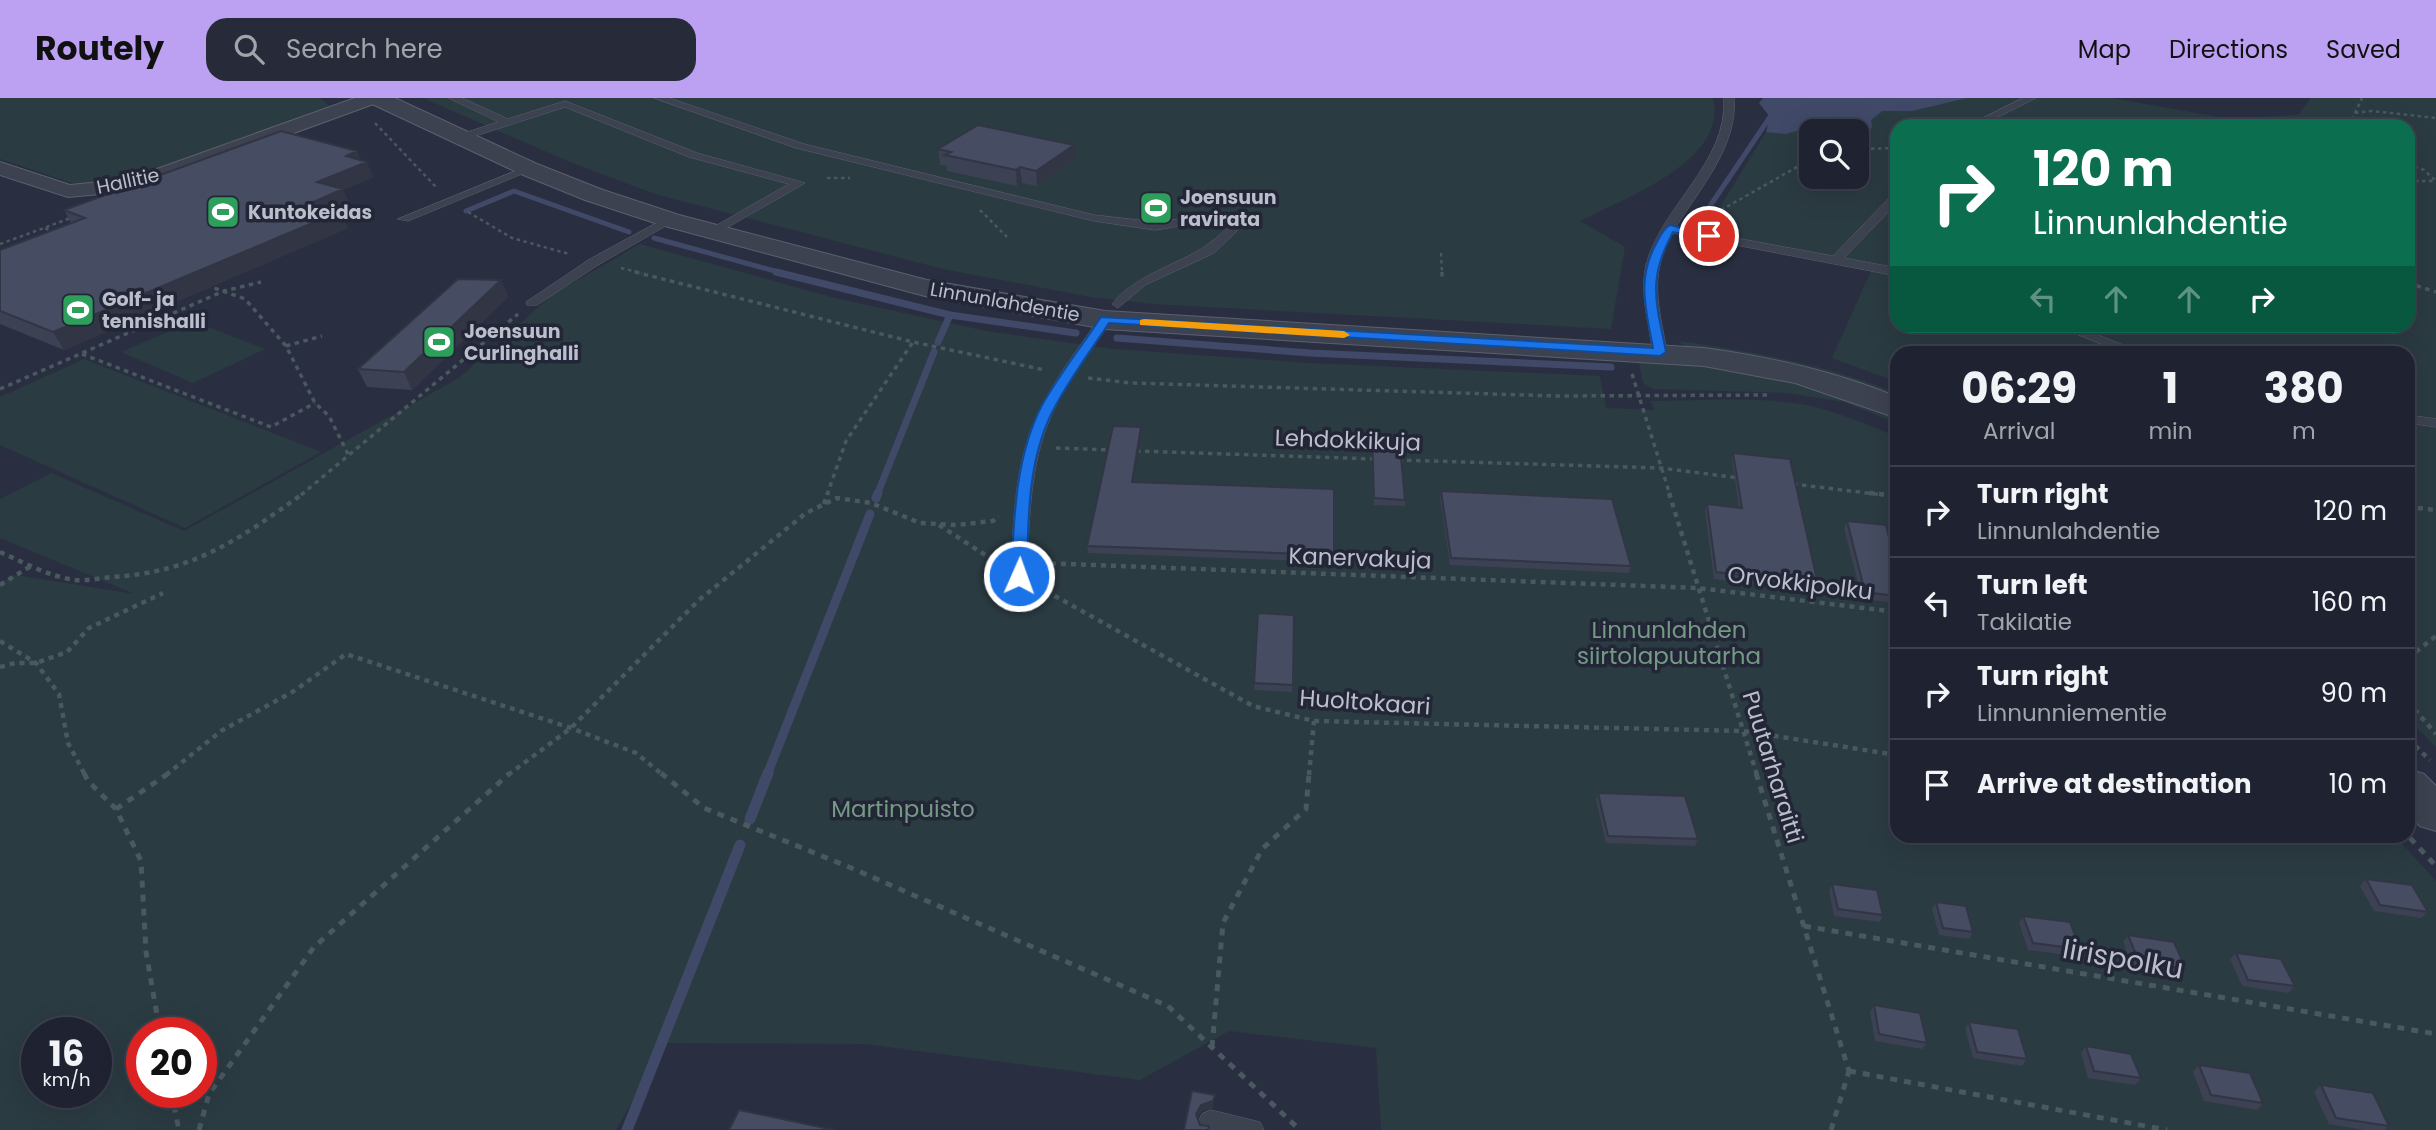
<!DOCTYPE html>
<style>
body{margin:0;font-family:Poppins,sans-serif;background:#272b39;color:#f1f3f6;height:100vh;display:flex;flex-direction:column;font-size:26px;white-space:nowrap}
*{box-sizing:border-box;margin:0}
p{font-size:23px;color:#a1a4ab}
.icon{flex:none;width:38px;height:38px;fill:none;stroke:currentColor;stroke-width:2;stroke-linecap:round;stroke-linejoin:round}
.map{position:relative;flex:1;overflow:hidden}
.details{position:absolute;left:1890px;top:248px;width:525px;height:497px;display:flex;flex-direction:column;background:#1f2331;border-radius:21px;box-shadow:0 7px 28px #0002,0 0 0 2px #3c404d}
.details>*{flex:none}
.guide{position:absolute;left:1890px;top:21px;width:525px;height:214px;border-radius:21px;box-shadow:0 7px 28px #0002,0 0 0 2px #3c404d;background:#0b6e4f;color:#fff;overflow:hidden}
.fabs{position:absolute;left:1799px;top:21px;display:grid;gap:14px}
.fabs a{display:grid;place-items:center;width:70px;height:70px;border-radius:14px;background:#1f2331;box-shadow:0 7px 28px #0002,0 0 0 2px #3c404d;font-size:35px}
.speed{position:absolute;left:21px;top:919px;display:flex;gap:14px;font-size:35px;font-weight:700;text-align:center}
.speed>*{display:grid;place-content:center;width:91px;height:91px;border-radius:50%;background:#1f2331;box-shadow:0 7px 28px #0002,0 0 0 2px #3c404d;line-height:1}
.speed small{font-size:18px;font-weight:400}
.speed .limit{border:10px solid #d22;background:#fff;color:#111}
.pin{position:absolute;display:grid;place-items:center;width:60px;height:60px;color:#fff;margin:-30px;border:4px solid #fff;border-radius:50%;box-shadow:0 2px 7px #0007}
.me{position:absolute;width:77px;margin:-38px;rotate:2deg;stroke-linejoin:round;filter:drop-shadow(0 0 5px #0008)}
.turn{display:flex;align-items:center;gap:24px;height:147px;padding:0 28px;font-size:32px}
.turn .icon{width:91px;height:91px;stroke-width:2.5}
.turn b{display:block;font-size:49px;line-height:60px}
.lanes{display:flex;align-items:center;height:66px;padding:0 28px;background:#0003;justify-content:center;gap:35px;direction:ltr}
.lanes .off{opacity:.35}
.eta{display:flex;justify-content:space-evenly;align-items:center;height:119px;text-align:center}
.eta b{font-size:42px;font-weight:700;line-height:49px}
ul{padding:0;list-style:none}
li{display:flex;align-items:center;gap:21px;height:91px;padding:0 28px;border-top:2px solid #3c404d}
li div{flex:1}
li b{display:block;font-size:26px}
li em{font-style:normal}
header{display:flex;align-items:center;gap:42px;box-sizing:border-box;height:98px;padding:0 35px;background:#bca0f2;color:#111}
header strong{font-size:33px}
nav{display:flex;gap:38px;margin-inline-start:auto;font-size:24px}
.search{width:490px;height:63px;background:#272b39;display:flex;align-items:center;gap:18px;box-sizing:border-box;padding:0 24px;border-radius:21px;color:#a1a4ab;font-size:26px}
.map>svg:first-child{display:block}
.green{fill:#2b3b42;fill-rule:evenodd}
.water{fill:#414969}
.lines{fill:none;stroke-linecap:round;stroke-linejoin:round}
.stream-far3{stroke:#414969;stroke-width:5}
.stream-far2{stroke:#414969;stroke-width:7}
.stream-far1{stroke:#414969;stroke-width:9}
.stream{stroke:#414969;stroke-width:11}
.service-casing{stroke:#5c5f6e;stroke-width:1}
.minor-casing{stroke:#5c5f6e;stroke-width:2}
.tertiary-casing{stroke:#5c5f6e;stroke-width:2}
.path-far3{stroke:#4a585f;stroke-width:2.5;stroke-dasharray:3.5 3.5;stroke-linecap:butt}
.path-far2{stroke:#4a585f;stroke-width:3.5;stroke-dasharray:4.5 4.5;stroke-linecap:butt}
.path-far1{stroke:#4a585f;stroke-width:4.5;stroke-dasharray:5 5;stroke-linecap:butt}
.path{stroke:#4a585f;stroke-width:5;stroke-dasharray:7 7;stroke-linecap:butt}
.service{fill:#3d4251;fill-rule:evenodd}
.minor{fill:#3d4251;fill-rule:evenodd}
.tertiary{fill:#3d4251;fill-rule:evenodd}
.wall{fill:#3c4153}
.shaded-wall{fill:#313544}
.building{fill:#464c61;stroke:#313544;stroke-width:2}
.route{fill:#1a73e8;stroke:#114b97;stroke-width:2}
.slow{fill:#f59e0b}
.labels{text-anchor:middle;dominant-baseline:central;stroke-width:7;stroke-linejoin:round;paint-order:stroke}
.far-street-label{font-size:19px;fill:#bbbecb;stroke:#222637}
.far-poi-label{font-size:19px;font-weight:bold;fill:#bbbecb;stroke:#222637;text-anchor:start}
.street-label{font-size:23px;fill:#bbbecb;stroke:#222637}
.park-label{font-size:23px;fill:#749a84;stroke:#222637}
.near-street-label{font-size:28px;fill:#bbbecb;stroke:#222637}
</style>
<header>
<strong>Routely</strong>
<div class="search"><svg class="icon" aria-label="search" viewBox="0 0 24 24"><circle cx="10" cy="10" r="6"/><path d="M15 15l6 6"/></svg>Search here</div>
<nav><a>Map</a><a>Directions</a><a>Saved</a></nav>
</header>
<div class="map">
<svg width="2436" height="1032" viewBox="0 0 2436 1032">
<rect width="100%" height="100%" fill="#292f41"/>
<path class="green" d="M0 0H320L333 11 170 67 81 88 0 61Z
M423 0H1713C1729 63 1623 101 1580 123L1625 149 1611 231 1153 206 1091 199 943 171 655 96 570 64Z
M1849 0H2112L2224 20 2298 17 2311 0H2436V649L2408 621V256H1897V284L1832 260 1874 166 1700 134 1718 112 1766 34 1791 27ZM1897 28H2408V228H1897ZM1811 33H1857V79H1811Z
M640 146 835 200 986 233 1113 251 1309 265 1600 278 1606 310 1655 312 1650 303C1699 303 1751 298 1800 306 1834 312 1866 326 1897 339V738L2396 739 2436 783V1032H1381L1376 950 1229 933 1140 982 865 946 665 945 616 1032H0V485L15 477 135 496 0 440V401L51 375 184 433 459 280 552 197ZM37 934H96V994H37ZM142 934H201V994H142Z
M193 223 265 251 193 285 121 254Z
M1678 243C1755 254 1824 266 1897 295V301L1686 249Z
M84 261 321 354 185 430 0 347V299Z
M1638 261 1683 264 1804 285 1897 318V325L1844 304 1787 295 1654 291 1643 285Z"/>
<path class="water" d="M1763 0H1967L1912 13H1882L1871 22 1872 30 1864 34 1810 29 1786 36 1766 34 1770 19 1759 5Z"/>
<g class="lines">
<path class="stream-far3" d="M1708 111 1770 19
M466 113 514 93 629 134
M654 140 782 175"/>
<path class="stream-far2" d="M776 174 950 217
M1117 240 1310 255 1611 269
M938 244 950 217 1076 235
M877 397 934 254"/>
<path class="stream-far1" d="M876 400 878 395
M767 677 870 416"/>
<path class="stream" d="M750 721 768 675
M627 1032 740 747"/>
<defs>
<path id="service" d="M449 0H462L508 21 565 3 697 55 805 85 714 137 708 133 710 131 789 86 689 59 565 9 466 41H458V37L498 24Z
M654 0H669L804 46 1094 117 1155 124 1211 117 1238 123 1241 129 1214 155 1145 187 1118 210 1112 206C1144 167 1198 166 1229 127L1211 123 1155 132 1094 123 796 50Z
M1724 0H1734C1738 48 1700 90 1676 129L1833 158 1893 96 1897 95V105L1844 160 1897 170V178L1673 135C1648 177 1659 209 1667 254L1665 257H1655C1650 246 1650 232 1647 220 1644 203 1642 185 1646 167 1661 108 1728 65 1724 0Z
M2023 0H2036L1980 28H1967Z
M525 69 534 71 408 123 398 121Z
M666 120 676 122 598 167 537 207H527L526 204 590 161Z
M1105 218 1112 222C1088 256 1062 289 1047 328 1029 376 1029 428 1027 478L1025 482H1013L1011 478C1013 428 1014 376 1032 329 1048 289 1076 254 1100 219Z
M2057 228H2075L2146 256H2126Z
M2408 317 2436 321V329L2408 325Z
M1211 1012 1260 1024 1264 1032H1202L1198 1024 1202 1016Z"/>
<path id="minor" d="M355 0H381L379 4 168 81 111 95 68 99 0 77V64L70 87 111 83 154 72Z"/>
<path id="tertiary" d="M367 0H395L537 66 603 92 679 117 927 182 1105 213 1704 250C1770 259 1835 273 1897 299V320L1795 285 1704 268 1105 231 925 198 661 127 585 102 521 76 370 5Z
M2408 671 2424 676 2436 688V733L2420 728 2408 716Z"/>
</defs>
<use href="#service" class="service-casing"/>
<use href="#minor" class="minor-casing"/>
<use href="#tertiary" class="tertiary-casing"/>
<path class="path-far3" d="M2355 15 2372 13 2436 20
M375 25 437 90
M1935 28 1957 20
M2349 28 2362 0
M1857 51 1897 50
M2408 66 2424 72 2436 83
M827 80H850
M2408 83H2435
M980 112 1007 139
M1701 113 1716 115 1811 61
M468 114 512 140 569 156
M55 134 44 130 73 119
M0 146 44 130
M1441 155 1442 175
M621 170 642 175"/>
<path class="path-far2" d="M635 174 913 244 1045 272
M1442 174V182
M2408 185 2436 194
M206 187 245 201 286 248 315 305 329 318 348 356
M286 248 322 238
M82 256 271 329 315 305
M1632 276 1670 397
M1088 280 1131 285 1558 298 1768 297
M0 291 224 193 261 184
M1056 350 1113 352
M1136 353 1376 361
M1398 362 1661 370 1739 380
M1793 386 1884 397
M301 397 518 216
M827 397 846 343 913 244"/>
<path class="path-far1" d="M1669 395 1757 677
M1869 395 1897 398
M824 406 828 395
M2408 409 2436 412
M939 427 996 464
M0 454C23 464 50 479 75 482 87 483 101 480 112 479 195 474 239 441 304 395
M1041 465 1698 490 1897 514
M0 487 31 468
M1037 488 1253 608 1314 623 1743 633 1897 657
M0 543 36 565 59 596 68 645 85 677
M2408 560 2436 538
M0 569 15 565H36L67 554 89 530 163 495
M2408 604 2436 636
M2408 641 2430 662
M166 677 221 633 294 593 346 556 571 630 636 655 663 677
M508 677 571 630 699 502 806 415 837 400 871 405 920 425 956 427 993 423 999 418
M1309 677 1314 623"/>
<path class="path" d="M84 675 88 683 116 711 141 763 146 854 160 934
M661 675 704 710 849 769 1168 908 1300 1032
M1756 675 1849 973
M116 711 169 675
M2410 740 2436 768
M1804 828 2436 936
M1212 949 1223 825 1262 751 1306 711 1309 675
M1849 973 2167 1032
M171 994 179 1032
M199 1032 209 996 314 849 510 675
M1831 1032 1849 973"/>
<use href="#service" class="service"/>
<use href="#minor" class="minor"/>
<use href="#tertiary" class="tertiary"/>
</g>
<path class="wall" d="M938 51 1075 62 1037 88 1022 85 1017 88 947 73V68L940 67Z
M357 53 360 62 374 79 343 92 350 107 338 112 341 113 348 130 64 252 0 226V152L71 125 64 112Z
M501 182 508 199 412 292 367 289 358 271Z
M1142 335 1134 384 1334 457V464L1088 455 1087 448Z
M1372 336 1405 402V408L1374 407Z
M1733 355 1818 486 1815 493 1714 481 1705 413 1707 406 1739 409 1732 361Z
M1441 393 1631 468 1629 475 1450 467 1440 400Z
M1847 423 1897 472V505L1862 501 1844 430Z
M1258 515 1293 587 1292 594 1254 592Z
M1598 695 1698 741 1695 748 1606 745 1596 702Z
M2366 781 2428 814 2421 820 2374 813 2360 788Z
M1832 786 1883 817 1880 824 1834 818 1829 793Z
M1936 804 1973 834 1969 841 1939 837 1932 811Z
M2023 818 2080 851 2075 858 2028 852 2019 825Z
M2128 837 2186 871 2180 878 2133 871 2123 844Z
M2236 855 2295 888 2288 895 2242 888 2230 861Z
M1874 907 1927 945 1922 951 1875 943 1870 914Z
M1969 924 2027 961 2022 968 1973 960 1965 931Z
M2086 948 2141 980 2135 987 2088 980 2081 955Z
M2199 967 2263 1005 2257 1012 2204 1003 2193 974Z
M2321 987 2389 1028 2385 1032H2364L2329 1026 2314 994Z"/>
<path class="shaded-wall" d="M1074 47 1075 62 1037 88 1036 73Z
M357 53 362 66 367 64 374 79 343 92 350 107 318 121 311 105 317 84 346 58Z
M1020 69 1022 85 1017 88 1016 72Z
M341 113 348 130 64 252 53 234Z
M501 182 508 199 412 292 404 274Z
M1141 329 1142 335 1133 390 1132 384Z
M1215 997 1213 1010 1201 1014 1196 1023V1016L1201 1007Z"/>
<path class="building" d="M978 27 1074 47 1036 73 1020 69 1016 72 945 57 951 54 938 51Z
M281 33 357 53 346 58 367 64 317 84 343 91 311 105 341 113 53 234 0 213V152L85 120 64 112Z
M458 181 501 182 404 274 358 271Z
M1113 328 1141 329 1132 384 1334 391V457L1087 448Z
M1372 336 1399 337 1405 402 1374 400Z
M1733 355 1790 361 1818 486 1716 474 1707 406 1742 410Z
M1441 393 1612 401 1631 468 1451 460Z
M1847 423 1886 427 1897 472V498L1865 494Z
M1258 515 1294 517 1293 587 1254 585Z
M1598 695 1685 698 1698 741 1608 738Z
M2366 781 2412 787 2428 814 2380 807Z
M1832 786 1877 792 1883 817 1838 811Z
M1936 804 1966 808 1973 834 1943 830Z
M2023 818 2070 824 2080 851 2033 845Z
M2128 837 2174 844 2186 871 2139 864Z
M2236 855 2281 861 2295 888 2248 882Z
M1874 907 1920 915 1927 945 1879 936Z
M1969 924 2018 931 2027 961 1977 954Z
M2086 948 2131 956 2141 980 2094 973Z
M2199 967 2250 975 2263 1005 2211 997Z
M2321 987 2373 995 2389 1028 2336 1020Z
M1192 993 1215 997 1213 1003 1201 1007 1196 1016 1200 1027 1209 1028 1208 1032H1184Z
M739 1012 834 1032H729Z"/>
<path class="route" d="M1670 127 1714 138 1709 141 1673 134C1647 182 1656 203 1666 254L1660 258 1109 225C1091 252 1071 279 1056 307 1027 358 1028 422 1027 478L1019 483 1011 478C1014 421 1015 361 1041 309 1058 278 1082 248 1101 219L1653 250C1646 211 1636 181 1657 144 1661 137 1663 131 1670 127Z"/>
<path class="slow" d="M1144 221 1344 233 1350 237 1344 240 1140 227V222Z"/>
<defs>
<symbol id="stadium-square" viewBox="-11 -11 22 22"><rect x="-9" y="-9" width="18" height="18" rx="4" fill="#2e9e5b" stroke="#222637"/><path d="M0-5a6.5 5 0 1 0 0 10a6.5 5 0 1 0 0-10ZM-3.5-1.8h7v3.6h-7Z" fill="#fff"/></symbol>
</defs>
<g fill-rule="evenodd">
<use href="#stadium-square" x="1137" y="91" width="38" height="38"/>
<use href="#stadium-square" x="204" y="95" width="38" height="38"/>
<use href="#stadium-square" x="59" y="193" width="38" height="38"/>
<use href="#stadium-square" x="420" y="225" width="38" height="38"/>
</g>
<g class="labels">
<g class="far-street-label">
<text transform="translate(128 83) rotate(-12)">Hallitie</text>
<text transform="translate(1005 204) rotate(10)">Linnunlahdentie</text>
</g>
<g class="far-poi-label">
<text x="1180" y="99">Joensuun<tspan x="1180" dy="22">ravirata</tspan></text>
<text x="248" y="114">Kuntokeidas</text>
<text x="102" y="201">Golf- ja<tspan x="102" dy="22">tennishalli</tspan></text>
<text x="464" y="233">Joensuun<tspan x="464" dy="22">Curlinghalli</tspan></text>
</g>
<g class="street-label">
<text transform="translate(1348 342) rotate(2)">Lehdokkikuja</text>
<text transform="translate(1360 460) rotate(2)">Kanervakuja</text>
<text transform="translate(1800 485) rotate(7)">Orvokkipolku</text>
<text transform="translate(1365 604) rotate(4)">Huoltokaari</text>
<text transform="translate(1773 669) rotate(73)">Puutarharaitti</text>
</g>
<g class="park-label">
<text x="1669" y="532">Linnunlahden<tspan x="1669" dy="26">siirtolapuutarha</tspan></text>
<text x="903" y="711">Martinpuisto</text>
</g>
<g class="near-street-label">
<text transform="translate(2123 861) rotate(10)">Iirispolku</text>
</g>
</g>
</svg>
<div class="fabs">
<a><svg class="icon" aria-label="search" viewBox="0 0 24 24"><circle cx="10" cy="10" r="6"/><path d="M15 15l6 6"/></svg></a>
</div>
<div class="speed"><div>16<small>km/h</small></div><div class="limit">20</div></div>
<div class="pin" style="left:1709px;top:138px;background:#d93025"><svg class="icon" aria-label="arrive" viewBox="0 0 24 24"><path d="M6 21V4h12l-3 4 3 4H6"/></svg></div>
<svg class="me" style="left:1019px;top:478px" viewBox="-20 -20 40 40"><circle r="17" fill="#1a73e8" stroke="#fff" stroke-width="3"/><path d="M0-11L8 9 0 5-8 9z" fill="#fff"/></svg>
<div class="guide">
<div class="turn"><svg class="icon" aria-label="right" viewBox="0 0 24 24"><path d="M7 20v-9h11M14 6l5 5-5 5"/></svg><div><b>120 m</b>Linnunlahdentie</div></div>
<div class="lanes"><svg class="icon off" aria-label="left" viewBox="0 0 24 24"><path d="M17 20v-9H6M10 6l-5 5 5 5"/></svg><svg class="icon off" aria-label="ahead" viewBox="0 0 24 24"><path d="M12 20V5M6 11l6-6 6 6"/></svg><svg class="icon off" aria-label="ahead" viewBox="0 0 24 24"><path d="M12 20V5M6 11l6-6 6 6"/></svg><svg class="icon" aria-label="right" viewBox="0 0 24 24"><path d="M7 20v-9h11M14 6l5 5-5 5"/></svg></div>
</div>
<section class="details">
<div class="eta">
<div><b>06:29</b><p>Arrival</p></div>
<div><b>1</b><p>min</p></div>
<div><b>380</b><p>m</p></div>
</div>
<ul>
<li><svg class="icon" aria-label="right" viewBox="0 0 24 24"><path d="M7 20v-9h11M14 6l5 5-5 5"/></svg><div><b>Turn right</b><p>Linnunlahdentie</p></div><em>120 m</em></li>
<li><svg class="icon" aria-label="left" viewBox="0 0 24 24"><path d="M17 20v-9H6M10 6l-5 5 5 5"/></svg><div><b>Turn left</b><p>Takilatie</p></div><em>160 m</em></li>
<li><svg class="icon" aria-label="right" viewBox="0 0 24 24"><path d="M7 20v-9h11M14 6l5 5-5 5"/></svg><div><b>Turn right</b><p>Linnunniementie</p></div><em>90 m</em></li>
<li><svg class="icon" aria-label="arrive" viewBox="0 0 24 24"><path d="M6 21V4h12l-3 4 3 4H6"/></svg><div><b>Arrive at destination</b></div><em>10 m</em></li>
</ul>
</section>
</div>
